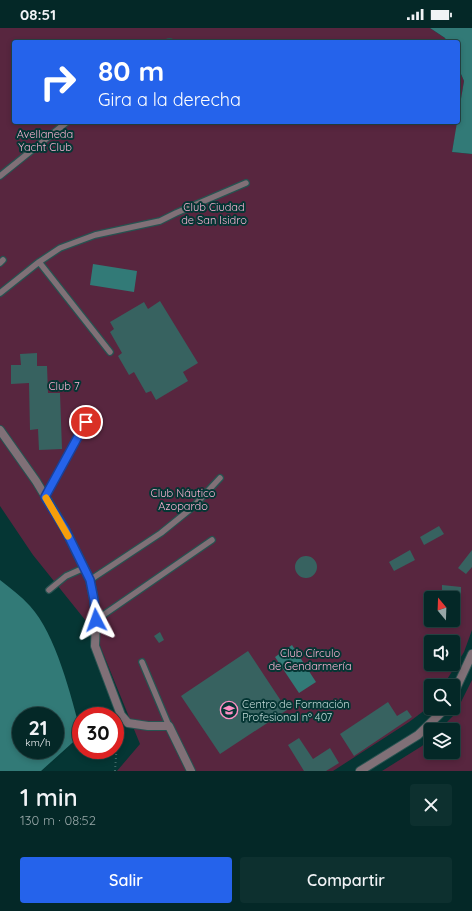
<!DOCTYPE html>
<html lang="es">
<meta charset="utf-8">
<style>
body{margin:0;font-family:Quicksand,sans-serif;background:#0d302f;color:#f1f3f6;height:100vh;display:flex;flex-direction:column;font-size:15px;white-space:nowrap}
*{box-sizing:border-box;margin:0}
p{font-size:13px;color:#97a6a7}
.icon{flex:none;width:22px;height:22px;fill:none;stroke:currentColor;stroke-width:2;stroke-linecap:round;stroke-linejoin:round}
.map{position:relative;height:743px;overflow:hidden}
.panel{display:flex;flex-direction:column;background:#042827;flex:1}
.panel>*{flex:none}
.banner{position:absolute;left:12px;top:12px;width:448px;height:84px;border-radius:4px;box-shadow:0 2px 6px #0003,0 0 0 1px #254444;background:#2563eb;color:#fff;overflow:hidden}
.needle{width:26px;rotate:341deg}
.buttons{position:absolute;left:424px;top:563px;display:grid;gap:8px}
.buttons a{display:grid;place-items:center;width:36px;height:36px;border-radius:4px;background:#042827;box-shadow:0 2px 6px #0003,0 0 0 1px #254444;font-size:20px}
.speed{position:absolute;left:12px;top:679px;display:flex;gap:8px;font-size:20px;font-weight:700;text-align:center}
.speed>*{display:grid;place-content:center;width:52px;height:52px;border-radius:50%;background:#042827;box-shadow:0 2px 6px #0003,0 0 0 1px #254444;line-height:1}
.speed small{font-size:10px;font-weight:400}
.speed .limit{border:6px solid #d22;background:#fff;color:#111}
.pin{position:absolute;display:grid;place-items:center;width:34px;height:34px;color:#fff;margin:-17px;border:2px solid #fff;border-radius:50%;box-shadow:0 1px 4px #0007}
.me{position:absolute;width:44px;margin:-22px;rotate:356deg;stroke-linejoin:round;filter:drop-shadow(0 0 3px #0008)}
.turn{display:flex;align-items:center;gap:14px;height:84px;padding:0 20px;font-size:18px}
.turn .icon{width:52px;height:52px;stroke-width:2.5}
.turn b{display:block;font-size:28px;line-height:34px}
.round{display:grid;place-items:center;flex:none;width:42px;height:42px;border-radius:4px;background:#0d302f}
.overview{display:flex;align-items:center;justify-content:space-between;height:68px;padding:0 20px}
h1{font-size:24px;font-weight:600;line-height:30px}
.button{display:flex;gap:8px;margin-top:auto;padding:8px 20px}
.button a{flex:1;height:46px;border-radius:4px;background:#2563eb;color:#fff;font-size:16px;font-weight:600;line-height:46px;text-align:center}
.button a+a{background:#0d302f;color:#f1f3f6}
.status{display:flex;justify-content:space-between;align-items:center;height:28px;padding:0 20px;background:#042827;direction:ltr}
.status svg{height:11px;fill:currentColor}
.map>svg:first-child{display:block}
.green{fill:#58263f;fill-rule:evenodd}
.water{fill:#327a77;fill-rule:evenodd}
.building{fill:#376260}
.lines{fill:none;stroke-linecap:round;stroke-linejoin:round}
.service-casing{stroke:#275351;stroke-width:8}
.minor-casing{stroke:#275351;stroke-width:10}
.path{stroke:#406967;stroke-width:2;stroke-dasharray:1 3;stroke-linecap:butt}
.service{stroke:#807077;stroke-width:5.5}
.minor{stroke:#807077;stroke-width:8}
.route-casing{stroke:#184099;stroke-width:10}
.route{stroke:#2563eb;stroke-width:7}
.slow{stroke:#f59e0b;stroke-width:7}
.labels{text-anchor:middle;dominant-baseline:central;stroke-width:4;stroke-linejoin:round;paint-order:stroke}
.park-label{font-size:11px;fill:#f9b3d2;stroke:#053634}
.poi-label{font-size:11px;fill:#c1d8d6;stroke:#053634;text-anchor:start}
</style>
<div class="status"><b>08:51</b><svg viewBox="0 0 49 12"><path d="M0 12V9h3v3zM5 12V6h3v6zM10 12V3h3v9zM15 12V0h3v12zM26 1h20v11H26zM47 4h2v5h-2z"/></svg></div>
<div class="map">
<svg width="472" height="743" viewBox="0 0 472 743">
<rect width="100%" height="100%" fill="#053634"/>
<path class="green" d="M0 0H430L445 10 447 14H14V94H458L452 124 472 126V602L464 624 443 658H431V676L429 679 409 694 333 743H117L140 716 94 603 33 527 0 478ZM431 570H453V592H431ZM431 614H453V636H431Z
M458 39 464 53 458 93Z
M472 652V743H382L422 718 431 709V724H453V702H439L455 686Z"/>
<path class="water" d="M430 0H472V126L452 124 464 53 458 39V14H447L445 10Z
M93 236 137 243 134 264 90 257Z
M0 552C10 560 21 568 30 578 56 606 71 668 81 705V707L41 743H0ZM21 688H55V722H21Z
M292 617 316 654 299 665 275 629Z"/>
<path class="building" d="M160 273 198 335 183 344 188 353 156 372 151 363 146 365 134 344 129 347 118 328 122 325 110 304 114 301 110 294 144 274 148 281Z
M37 325V338H47L48 365H60L62 421 39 422 38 401 30 402 29 355 11 356V337H21L20 326Z
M439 498 444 506 424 517 420 509Z
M410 522 415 532 394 543 389 534Z
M472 522V539L466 546 458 540Z
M295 539a11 11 0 1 1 22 0a11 11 0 1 1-22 0Z
M442 557 461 559V569L442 568Z
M160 604 164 612 159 615 154 608Z
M248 623 287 682 220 726 181 668Z
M388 674 397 688 407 682 412 689 354 728 340 706Z
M299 710 313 731 330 720 339 735 326 743H304L288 717Z"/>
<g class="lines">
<defs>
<path id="service" d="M169 14H170
M0 148 67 94
M39 234 110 324
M0 235 3 232
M0 265 39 234 60 220 95 207 160 193 176 185 246 155
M45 469 86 394
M90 552 161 505 193 479 220 450
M49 562 66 548 84 540
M96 592 212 512
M142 634 169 698"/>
<path id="minor" d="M0 402 36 453 65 501 90 552 94 572 96 592 95 618 121 687 128 695 148 698H169L191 743
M453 667 472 626
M360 743 418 707 446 680"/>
</defs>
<use href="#service" class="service-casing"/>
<use href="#minor" class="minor-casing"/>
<path class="path" d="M115 743 117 714 123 702"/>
<use href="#service" class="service"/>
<use href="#minor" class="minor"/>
</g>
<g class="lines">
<defs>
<path id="route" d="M86 394 45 469 65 501 90 552 94 572 96 592"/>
</defs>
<use href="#route" class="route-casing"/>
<use href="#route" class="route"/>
<path class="slow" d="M46 470 68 508"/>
</g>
<defs>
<symbol id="school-ring" viewBox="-11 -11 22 22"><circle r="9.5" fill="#053634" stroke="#fc8fc3" stroke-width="1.5"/><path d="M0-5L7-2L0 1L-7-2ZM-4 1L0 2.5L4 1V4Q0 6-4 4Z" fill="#fc8fc3"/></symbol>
</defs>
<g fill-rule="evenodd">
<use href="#school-ring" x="219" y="672" width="20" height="20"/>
</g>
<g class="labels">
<g class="park-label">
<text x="45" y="106">Avellaneda<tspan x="45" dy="13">Yacht Club</tspan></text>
<text x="214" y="179">Club Ciudad<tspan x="214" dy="13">de San Isidro</tspan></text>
<text x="64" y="358">Club 7</text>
<text x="183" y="465">Club Náutico<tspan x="183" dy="13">Azopardo</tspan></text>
<text x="310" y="625">Club Círculo<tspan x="310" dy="13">de Gendarmería</tspan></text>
</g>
<g class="poi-label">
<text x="242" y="676">Centro de Formación<tspan x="242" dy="13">Profesional nº 407</tspan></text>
</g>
</g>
</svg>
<div class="buttons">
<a><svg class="needle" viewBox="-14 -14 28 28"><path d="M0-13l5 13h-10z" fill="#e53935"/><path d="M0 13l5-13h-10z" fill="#97a6a7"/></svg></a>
<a><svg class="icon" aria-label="sound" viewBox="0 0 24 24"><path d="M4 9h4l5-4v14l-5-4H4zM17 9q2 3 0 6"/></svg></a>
<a><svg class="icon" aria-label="search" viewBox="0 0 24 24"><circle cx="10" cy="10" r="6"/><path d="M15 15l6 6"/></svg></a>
<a><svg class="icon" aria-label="layers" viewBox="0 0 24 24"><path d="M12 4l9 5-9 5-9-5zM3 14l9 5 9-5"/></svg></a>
</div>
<div class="speed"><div>21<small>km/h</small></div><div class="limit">30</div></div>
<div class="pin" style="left:86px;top:394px;background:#d93025"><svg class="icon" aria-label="arrive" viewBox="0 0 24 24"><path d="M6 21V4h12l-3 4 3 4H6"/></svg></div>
<svg class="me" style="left:96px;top:592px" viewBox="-20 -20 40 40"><path d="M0-17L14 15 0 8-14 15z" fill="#2563eb" stroke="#fff" stroke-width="4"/></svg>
<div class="banner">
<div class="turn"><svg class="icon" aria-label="right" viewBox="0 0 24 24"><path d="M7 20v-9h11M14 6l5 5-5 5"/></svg><div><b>80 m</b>Gira a la derecha</div></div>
</div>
</div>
<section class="panel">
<div class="overview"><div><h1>1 min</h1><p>130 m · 08:52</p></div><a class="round"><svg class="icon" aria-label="close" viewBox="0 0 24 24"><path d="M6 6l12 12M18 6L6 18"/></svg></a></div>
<div class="button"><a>Salir</a><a>Compartir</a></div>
</section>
